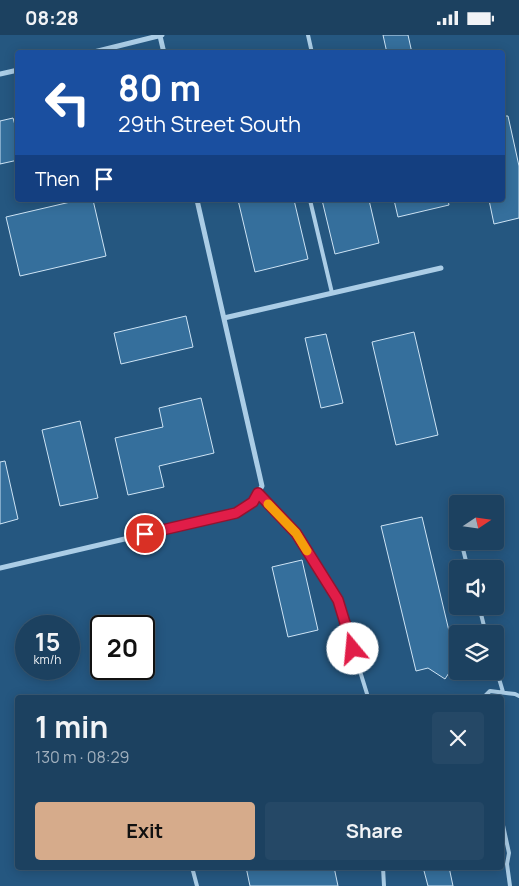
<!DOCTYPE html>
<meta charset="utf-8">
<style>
body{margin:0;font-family:Manrope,sans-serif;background:#254866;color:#f1f3f6;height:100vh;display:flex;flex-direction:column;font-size:19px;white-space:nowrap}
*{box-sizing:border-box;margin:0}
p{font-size:16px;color:#a0afbd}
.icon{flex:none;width:28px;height:28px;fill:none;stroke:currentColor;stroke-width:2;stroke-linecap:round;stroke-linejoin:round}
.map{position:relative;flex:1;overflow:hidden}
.side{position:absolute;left:15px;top:660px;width:489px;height:175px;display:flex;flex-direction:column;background:#1c4160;border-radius:5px;box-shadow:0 2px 12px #0003,0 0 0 1px #3a5a75}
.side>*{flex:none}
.hud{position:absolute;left:15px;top:15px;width:490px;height:152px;border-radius:5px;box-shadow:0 2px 12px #0003,0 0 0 1px #3a5a75;background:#1a4fa0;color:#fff;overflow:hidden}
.needle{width:32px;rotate:77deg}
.controls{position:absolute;left:449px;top:460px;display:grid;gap:10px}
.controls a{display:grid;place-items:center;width:55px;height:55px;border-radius:5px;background:#1c4160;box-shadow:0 2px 12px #0003,0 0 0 1px #3a5a75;font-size:25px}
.speed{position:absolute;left:15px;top:580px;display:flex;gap:10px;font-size:25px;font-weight:700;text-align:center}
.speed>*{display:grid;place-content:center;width:65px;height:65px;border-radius:50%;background:#1c4160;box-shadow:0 2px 12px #0003,0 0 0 1px #3a5a75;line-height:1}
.speed small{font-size:12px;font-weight:400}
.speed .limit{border:2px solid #111;border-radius:8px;background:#fff;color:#111}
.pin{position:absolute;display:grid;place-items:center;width:42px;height:42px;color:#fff;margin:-21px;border:2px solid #fff;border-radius:50%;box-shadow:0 1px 5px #0007}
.me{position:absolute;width:55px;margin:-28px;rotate:343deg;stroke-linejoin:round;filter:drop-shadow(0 0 4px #0008)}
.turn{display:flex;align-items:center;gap:18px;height:105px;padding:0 20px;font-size:22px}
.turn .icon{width:65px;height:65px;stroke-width:2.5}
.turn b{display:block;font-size:35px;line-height:42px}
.then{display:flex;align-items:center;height:48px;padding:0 20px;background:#0003;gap:10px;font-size:19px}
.round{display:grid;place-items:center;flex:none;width:52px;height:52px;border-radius:5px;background:#254866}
.summary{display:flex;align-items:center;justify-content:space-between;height:85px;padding:0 20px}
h1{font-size:30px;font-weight:700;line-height:38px}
.primary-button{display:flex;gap:10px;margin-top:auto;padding:10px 20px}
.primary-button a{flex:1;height:58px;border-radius:5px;background:#d6ab8b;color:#111;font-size:20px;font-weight:700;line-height:58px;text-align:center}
.primary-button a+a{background:#254866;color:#f1f3f6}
.status{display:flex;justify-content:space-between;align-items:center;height:35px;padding:0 25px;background:#1c4160;direction:ltr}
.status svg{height:14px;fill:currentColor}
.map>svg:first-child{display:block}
.building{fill:#356f9c;stroke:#cee4f5}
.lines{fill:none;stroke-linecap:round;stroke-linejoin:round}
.service{stroke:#abcde6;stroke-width:4}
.minor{stroke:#abcde6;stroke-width:5}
.route-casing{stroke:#92132f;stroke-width:12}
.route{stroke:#e11d48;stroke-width:9}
.slow{stroke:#f59e0b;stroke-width:9}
</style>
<div class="status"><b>08:28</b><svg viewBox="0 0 49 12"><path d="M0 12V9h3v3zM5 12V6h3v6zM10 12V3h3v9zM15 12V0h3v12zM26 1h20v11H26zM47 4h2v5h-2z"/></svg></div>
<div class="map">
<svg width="519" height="851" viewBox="0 0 519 851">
<rect width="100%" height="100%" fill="#255780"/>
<path class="building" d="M383 0H408L412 18H387Z
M502 81H508L519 131V183L494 189 489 165H502Z
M13 83 18 101V125L0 129V86Z
M79 165H93L106 221 20 241 6 182Z
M238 165H294L308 224 255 237Z
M322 165H369L379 208 335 219Z
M394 165H448L449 170 398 182Z
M186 281 193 312 121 329 114 298Z
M414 297 438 400 396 410 372 307Z
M326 299 343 368 321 373 305 303Z
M201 363 214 418 159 431 164 452 128 460 115 403 163 392 159 373Z
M80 386 98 463 60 471 42 395Z
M5 426 18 484 0 489V427Z
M422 482 449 596 458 602V624L445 644 428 633 416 636 381 491Z
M302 525 318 595 288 602 272 532Z
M246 832H334L338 851H250Z
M423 832H449L453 851H428Z"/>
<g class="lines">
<path class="service" d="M308 0 312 18
M310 165 332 258
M258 458 296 498 338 565 368 662
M450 468 458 495
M461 506 468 534
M479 571 486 599
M495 630 503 657
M484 662 490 656 515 659 519 661
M501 781 509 818 507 829 510 851
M192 832 197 851
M383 832 384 851"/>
<path class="minor" d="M160 1 164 18
M90 18 162 0
M0 39 18 35
M224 283 441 233
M0 533 236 478 253 467 262 451 197 165"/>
</g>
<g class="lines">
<defs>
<path id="route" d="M145 499 236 478 253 467 258 458 296 498 338 565 353 614"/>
</defs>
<use href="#route" class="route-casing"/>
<use href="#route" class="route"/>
<path class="slow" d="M268 469 296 498 307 516"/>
</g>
</svg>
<div class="controls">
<a><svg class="needle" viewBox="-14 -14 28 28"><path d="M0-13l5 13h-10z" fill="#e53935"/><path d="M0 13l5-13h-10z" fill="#a0afbd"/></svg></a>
<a><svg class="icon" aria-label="sound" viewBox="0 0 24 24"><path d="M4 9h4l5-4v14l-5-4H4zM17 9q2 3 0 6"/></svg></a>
<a><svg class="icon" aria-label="layers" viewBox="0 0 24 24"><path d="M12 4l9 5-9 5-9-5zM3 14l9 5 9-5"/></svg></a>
</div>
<div class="speed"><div>15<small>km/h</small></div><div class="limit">20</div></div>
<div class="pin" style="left:145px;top:499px;background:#d93025"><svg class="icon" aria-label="arrive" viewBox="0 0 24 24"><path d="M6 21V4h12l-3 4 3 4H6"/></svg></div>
<svg class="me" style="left:353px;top:614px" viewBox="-20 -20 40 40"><circle r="19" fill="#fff"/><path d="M0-13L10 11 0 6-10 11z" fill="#e11d48"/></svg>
<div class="hud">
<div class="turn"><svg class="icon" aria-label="left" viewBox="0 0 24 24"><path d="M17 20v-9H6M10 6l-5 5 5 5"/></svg><div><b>80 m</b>29th Street South</div></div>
<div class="then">Then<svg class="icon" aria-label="arrive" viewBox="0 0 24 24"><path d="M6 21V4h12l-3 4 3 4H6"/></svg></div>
</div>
<section class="side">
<div class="summary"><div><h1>1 min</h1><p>130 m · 08:29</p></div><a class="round"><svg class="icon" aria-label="close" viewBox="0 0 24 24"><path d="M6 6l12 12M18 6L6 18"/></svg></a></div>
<div class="primary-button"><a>Exit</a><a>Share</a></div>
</section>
</div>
